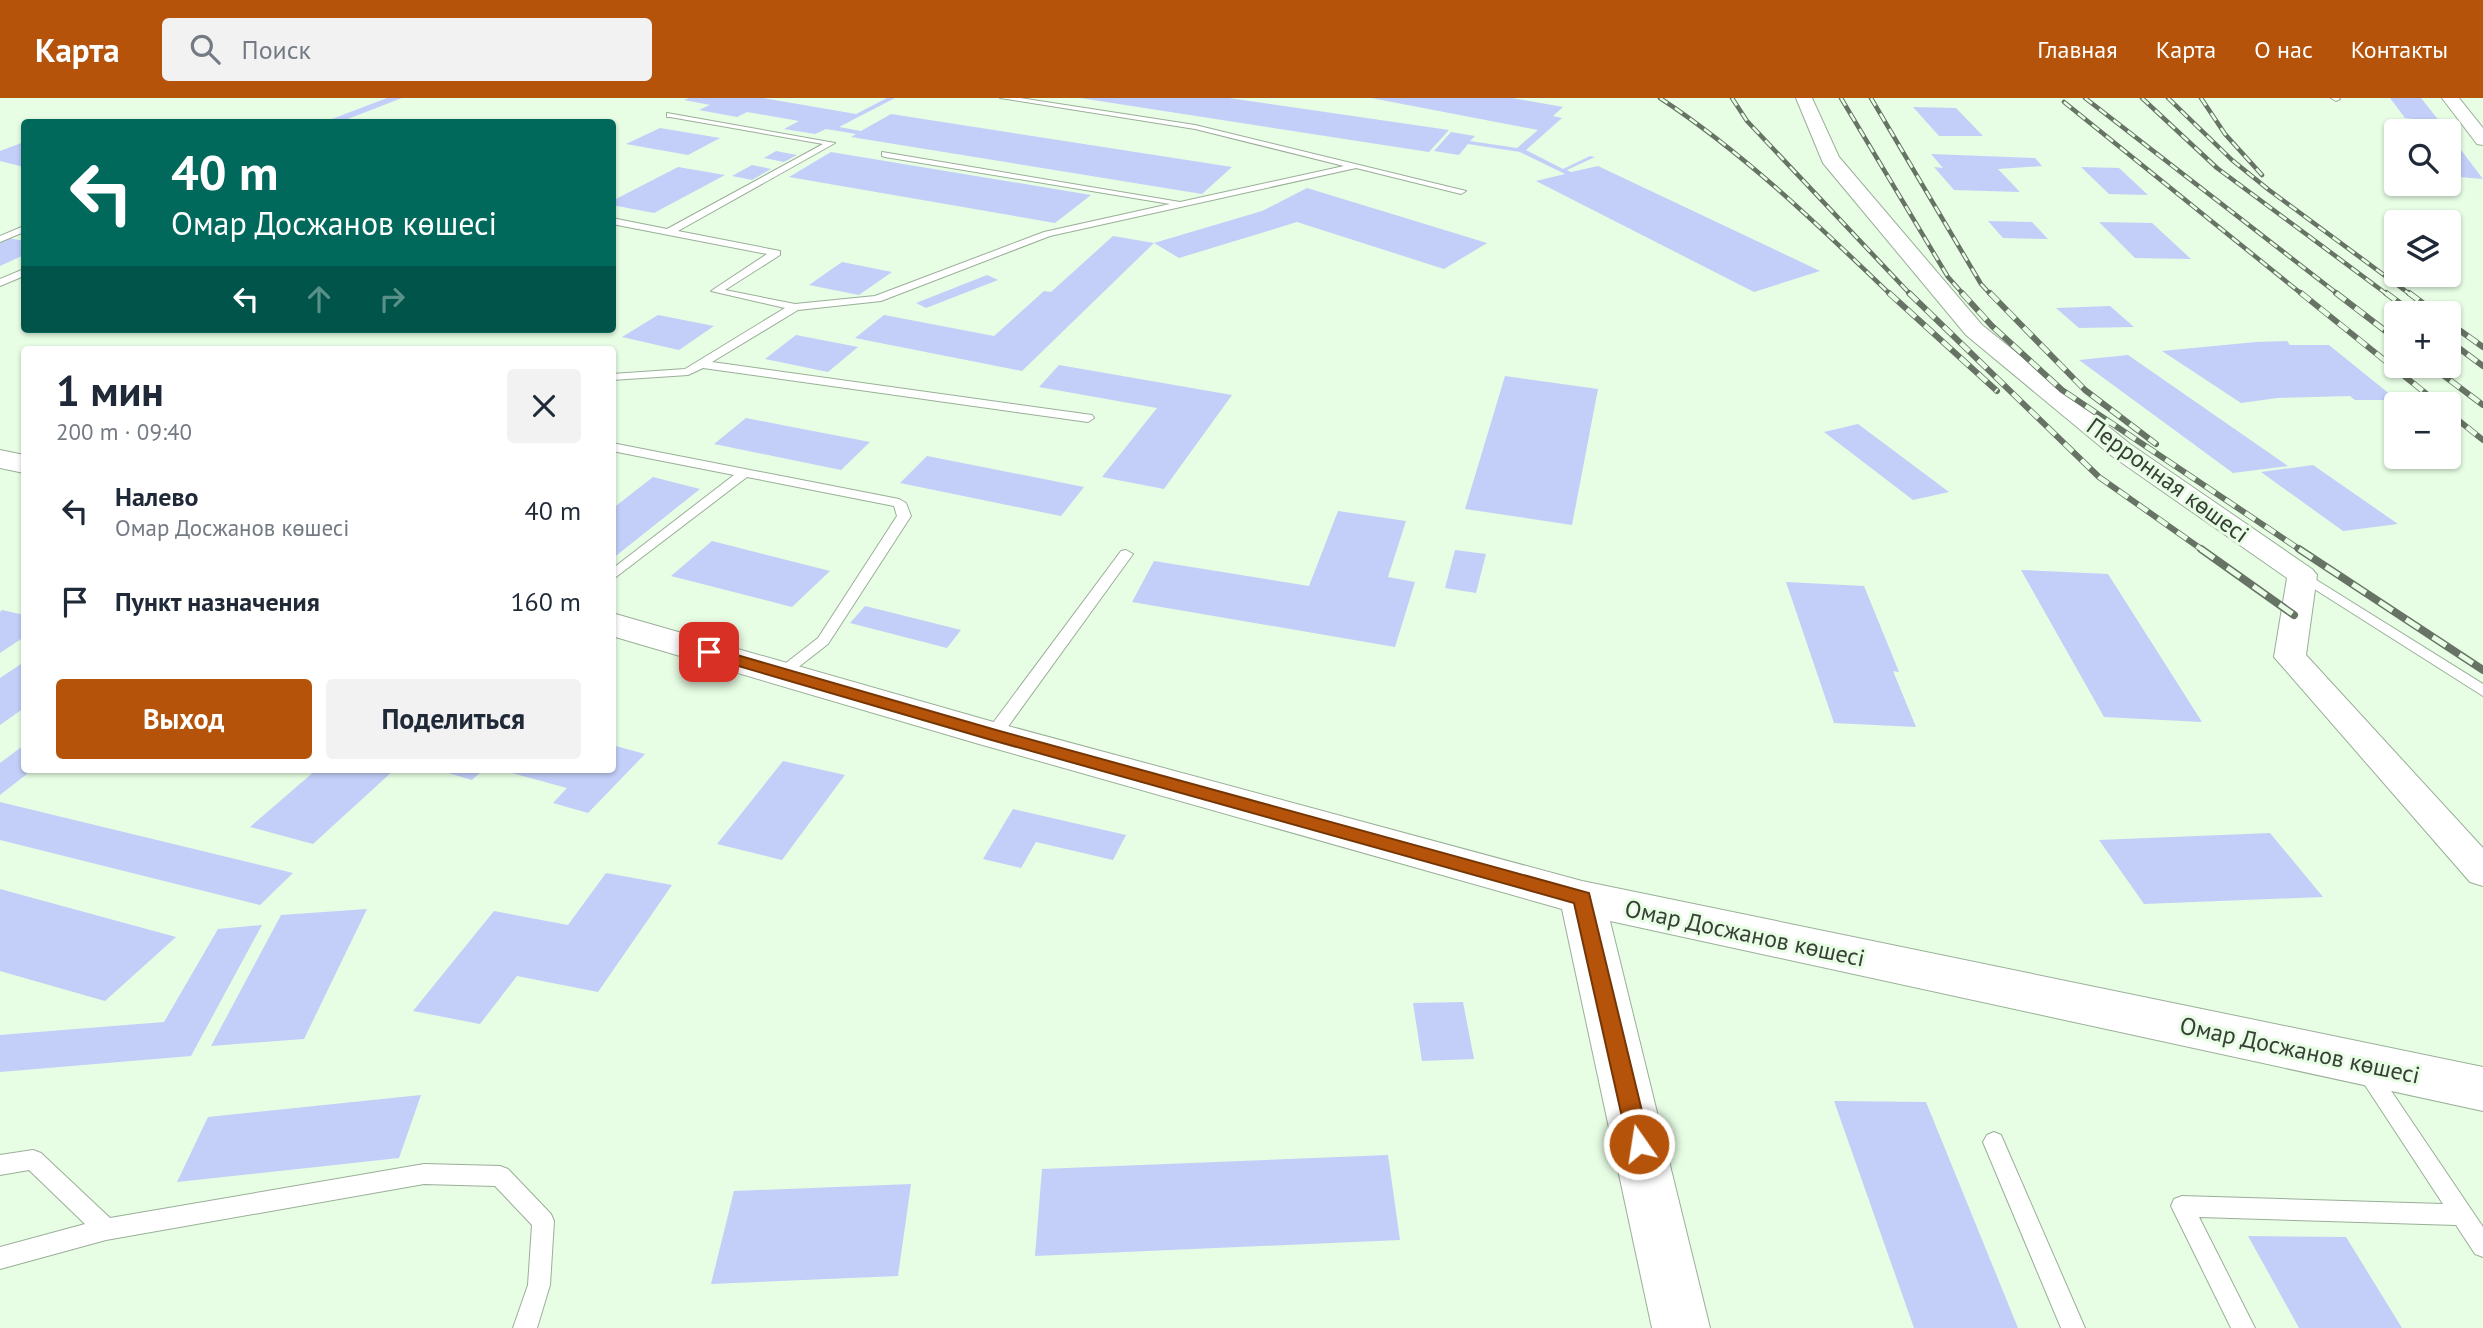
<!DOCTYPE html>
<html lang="ru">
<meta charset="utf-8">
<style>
body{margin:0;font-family:"PT Sans",sans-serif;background:#f2f2f3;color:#1f2937;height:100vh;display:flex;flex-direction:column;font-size:26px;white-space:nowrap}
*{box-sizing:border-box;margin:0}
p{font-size:23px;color:#747a83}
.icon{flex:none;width:38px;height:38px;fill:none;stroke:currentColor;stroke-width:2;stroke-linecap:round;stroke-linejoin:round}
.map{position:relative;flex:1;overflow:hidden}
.sheet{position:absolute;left:21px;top:248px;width:595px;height:427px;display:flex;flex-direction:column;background:#fff;border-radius:7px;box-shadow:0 2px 5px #0004}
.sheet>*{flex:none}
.guide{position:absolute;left:21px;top:21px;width:595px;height:214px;border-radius:7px;box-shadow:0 2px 5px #0004;background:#00695c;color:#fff;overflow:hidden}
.fabs{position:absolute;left:2384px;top:21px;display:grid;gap:14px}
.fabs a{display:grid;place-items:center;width:77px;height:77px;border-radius:7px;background:#fff;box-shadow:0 2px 5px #0004;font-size:35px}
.pin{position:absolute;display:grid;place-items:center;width:60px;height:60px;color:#fff;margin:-30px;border-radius:14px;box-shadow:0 4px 10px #0006}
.me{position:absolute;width:77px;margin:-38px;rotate:347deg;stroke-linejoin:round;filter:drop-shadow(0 0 5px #0008)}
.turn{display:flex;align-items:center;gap:24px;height:147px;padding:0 35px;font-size:32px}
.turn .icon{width:91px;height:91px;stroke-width:2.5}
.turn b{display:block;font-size:49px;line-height:60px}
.lanes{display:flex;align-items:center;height:66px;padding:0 35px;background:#0003;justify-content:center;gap:35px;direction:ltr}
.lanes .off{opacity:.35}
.round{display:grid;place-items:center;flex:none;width:74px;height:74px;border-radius:7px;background:#f2f2f3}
.summary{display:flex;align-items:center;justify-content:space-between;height:119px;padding:0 35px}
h1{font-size:42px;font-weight:700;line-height:52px}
.cta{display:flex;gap:14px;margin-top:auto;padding:14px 35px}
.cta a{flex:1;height:80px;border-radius:7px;background:#b45309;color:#fff;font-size:28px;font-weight:700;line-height:80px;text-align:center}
.cta a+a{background:#f2f2f3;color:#1f2937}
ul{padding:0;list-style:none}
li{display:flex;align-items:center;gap:21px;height:91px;padding:0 35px}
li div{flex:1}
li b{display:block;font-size:26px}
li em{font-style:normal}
header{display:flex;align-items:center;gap:42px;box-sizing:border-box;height:98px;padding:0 35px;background:#b45309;color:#fff}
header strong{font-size:33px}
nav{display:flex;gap:38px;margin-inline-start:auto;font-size:24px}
.search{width:490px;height:63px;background:#f2f2f3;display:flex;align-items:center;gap:18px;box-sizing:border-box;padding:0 24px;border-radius:7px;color:#747a83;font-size:26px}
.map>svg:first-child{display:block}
.building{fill:#c3cff9}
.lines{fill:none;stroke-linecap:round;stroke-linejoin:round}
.lane-casing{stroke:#9aaf98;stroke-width:2}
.street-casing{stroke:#9aaf98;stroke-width:2}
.secondary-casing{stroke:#9aaf98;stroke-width:2}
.lane{fill:#fff;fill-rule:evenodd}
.street{fill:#fff;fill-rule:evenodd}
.secondary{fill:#fff;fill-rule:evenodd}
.rail-far2-casing{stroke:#677365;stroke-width:4.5}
.rail-far1-casing{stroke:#677365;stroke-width:6}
.rail-casing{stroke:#677365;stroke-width:8}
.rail-far2{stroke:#e7fde4;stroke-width:2.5;stroke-dasharray:9;stroke-linecap:butt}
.rail-far1{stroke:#e7fde4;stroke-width:4.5;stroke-dasharray:12;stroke-linecap:butt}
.rail{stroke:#e7fde4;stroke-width:5;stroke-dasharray:16;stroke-linecap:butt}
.route{fill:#b45309;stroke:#753606;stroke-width:2}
.labels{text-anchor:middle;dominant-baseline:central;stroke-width:6;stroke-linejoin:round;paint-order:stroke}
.street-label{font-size:24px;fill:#373f36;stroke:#e7fde4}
</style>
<header>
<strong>Карта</strong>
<div class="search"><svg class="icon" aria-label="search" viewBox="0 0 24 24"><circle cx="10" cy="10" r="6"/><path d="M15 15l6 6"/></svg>Поиск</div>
<nav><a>Главная</a><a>Карта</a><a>О нас</a><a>Контакты</a></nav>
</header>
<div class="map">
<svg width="2483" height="1230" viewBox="0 0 2483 1230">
<rect width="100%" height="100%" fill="#e7fde4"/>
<path class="building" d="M387 0H402L340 24H324Z
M689 0H763L856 16 887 0H895L839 29 861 33 891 16 1232 69 1202 96 851 39 856 36 826 31 815 36 784 31 799 23 747 14 737 19 699 12 710 7 684 2Z
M1080 0H1229L1449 32 1429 54Z
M1371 0H1512L1563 9 1553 18 1562 20 1526 52 1563 71 1590 58 1595 59 1567 72 1571 74 1598 68 1820 173 1754 194 1536 83 1565 76 1520 54 1468 46 1459 57 1434 53 1451 34 1475 38 1470 43 1517 50 1538 32Z
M2390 0H2421L2440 24 2405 20Z
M1913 9 1956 10 1983 38H1939Z
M660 30 720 40 688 57 626 46Z
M2448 40H2452L2483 81 2448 78Z
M24 44V69L0 63V53Z
M776 53 797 57 784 64 764 60Z
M831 54 1091 97 1055 125 789 79Z
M1931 56 2035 60 2042 68 1998 71 2020 94 1954 92 1934 69 1943 70Z
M752 67 771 71 752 82 732 78Z
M678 69 725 77 654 115 612 107V103Z
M2081 69 2119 70 2148 97 2109 96Z
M1307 90 1487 145 1444 171 1297 124 1179 160 1154 145 1262 113Z
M1988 123 2032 124 2048 141 2003 140Z
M2099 124 2152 125 2191 161 2135 160Z
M1113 138 1154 145 1022 273 855 240 884 217 994 238 1044 193 1051 194Z
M9 140 24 143V157L0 168V144Z
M842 164 892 174 859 197 809 187Z
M987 177 998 182 926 210 916 205Z
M2110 208 2134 229 2079 230 2056 210Z
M658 217 714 228 679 252 622 239Z
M796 237 858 249 828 274 765 261Z
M2287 243 2290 247H2329L2397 302H2355L2350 298 2277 300 2241 305 2162 253 2256 244Z
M2128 257 2288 368 2233 375 2079 262Z
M1059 267 1232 297 1164 391 1102 379 1157 310 1039 289Z
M1505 278 1598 291 1572 427 1465 411Z
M746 320 787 328 870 344 841 372 714 346Z
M1858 326 1949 394 1913 402 1824 334Z
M927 358 1084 389 1061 418 900 385Z
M2313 367 2398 426 2343 433 2261 374Z
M653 379 700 391 612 461V411Z
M1338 413 1406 423 1388 479 1415 484 1395 549 1132 504 1154 463 1309 488Z
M712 443 830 473 792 509 671 478Z
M1455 452 1486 456 1476 495 1445 490Z
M2021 472 2108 476 2202 624 2104 619Z
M1786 484 1864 488 1899 574 1893 573 1916 629 1834 625Z
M865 508 961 532 947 550 850 525Z
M2 512 24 517V539L0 555V514Z
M24 564V610L0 627V580Z
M24 647V672H32L0 697V665Z
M612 647 645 656 588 715 553 705 567 690 504 673 612 672Z
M783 663 845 677 782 762 717 746Z
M316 672H394L313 746 250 729Z
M438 672H483L472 682Z
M0 704 293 775 260 807 0 742Z
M1013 711 1126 737 1113 762 1036 744 1021 770 983 761Z
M2270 735 2323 799 2144 806 2099 742Z
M606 775 672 787 598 894 517 878 480 926 413 913 494 813 568 827Z
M0 791 176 839 105 903 0 873Z
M367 811 304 941 211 948 281 817Z
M262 827 191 958 0 974V937L164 924 218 831Z
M1463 904 1474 961 1422 963 1413 905Z
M421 997 399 1060 177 1084 208 1019Z
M1834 1003 1926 1004 2018 1230H1914Z
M1388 1057 1400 1142 1035 1158 1042 1071Z
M911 1086 898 1178 711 1186 734 1093Z
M2248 1138 2346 1139 2402 1230H2299Z"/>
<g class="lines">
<defs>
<path id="lane" d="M1000 0H1020L1195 27 1466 93 1461 96 1356 70 1050 138 881 203 798 212 712 264 1092 317 1094 320 1088 324 703 270 688 277 612 282V276L685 271 785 210 711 193 767 156 612 126V120L667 131 823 46 670 19H667V15L835 45 678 133 780 153V157L725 192 795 206 875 198 1044 134 1170 106 885 59 882 58V54L1180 104 1344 68 1195 31Z
M2331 0H2339L2340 1 2336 3Z
M24 128V134L0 144V138Z
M24 171V178L0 188V181Z
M612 345 899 401 906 405 911 418 828 546 787 578H777L774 575 777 572 818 540 897 418 894 408 747 379 612 482V471L734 377 612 353Z
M1126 452 1133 456 999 641H987L985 637 987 633 1121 453Z
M2302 473 2483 586V598L2297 480 2295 477 2297 474Z
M2366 963 2373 966 2483 1129V1159L2475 1156 2456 1127 2199 1119 2255 1230H2231L2171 1108 2174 1101 2182 1098 2443 1106 2359 978 2356 972 2359 966Z
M1994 1034 2001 1037 2085 1230H2061L1983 1044 1987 1037Z
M33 1052 41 1055 110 1120 424 1066 500 1068 508 1071 551 1116 554 1123 550 1187 537 1230H513L528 1187 532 1127 495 1088 424 1086 106 1142 0 1171V1149L85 1126 29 1072 0 1077V1057Z"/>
<path id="street" d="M1796 0H1812L1839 59 1982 227 2130 346 2312 471 2317 477 2306 557 2483 750V788L2470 784 2274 559 2287 480 2112 358 1966 237 1823 65Z
M2442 0H2459L2483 30V47L2477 46Z"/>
<path id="secondary" d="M0 352 24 357V375L0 370Z
M612 515 997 625 1582 783 2483 969V1013L1610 823 1710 1230H1652L1562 811 979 646 612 538Z"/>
</defs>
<use href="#lane" class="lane-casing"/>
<use href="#street" class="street-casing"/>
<use href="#secondary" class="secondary-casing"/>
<use href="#lane" class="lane"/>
<use href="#street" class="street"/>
<use href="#secondary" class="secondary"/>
<defs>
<path id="rail-far2" d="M1660 0C1745 56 1817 126 1891 197
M1732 0 1747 23 1911 197
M1841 0 1948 179 1964 197
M1871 0 1981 186 1991 197
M2085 0 2339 197
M2142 0 2217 70 2388 197
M2168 0 2232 62 2269 92 2411 197
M2201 0 2225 36 2262 77
M2064 4 2303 197"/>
<path id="rail-far1" d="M1889 195 1997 293
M1909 195 2099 379 2204 453
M1962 195 1992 228 2062 292 2302 453
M1990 195 2085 292 2156 346
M2301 195 2439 306
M2336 195 2396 241
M2386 195 2413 215
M2409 195 2436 215
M2448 224 2483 249
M2448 242 2483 268
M2431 268 2483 307
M2448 314 2483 342"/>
<path id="rail" d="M2201 451 2294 517
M2299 451 2483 572"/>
</defs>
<use href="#rail-far2" class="rail-far2-casing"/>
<use href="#rail-far1" class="rail-far1-casing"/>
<use href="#rail" class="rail-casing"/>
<use href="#rail-far2" class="rail-far2"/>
<use href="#rail-far1" class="rail-far1"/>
<use href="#rail" class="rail"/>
</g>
<path class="route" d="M709 549 996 632 1589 795 1650 1046 1646 1053 1639 1056 1631 1053 1628 1046 1574 805 988 641 704 558 702 554Z"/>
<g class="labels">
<g class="street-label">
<text transform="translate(2168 382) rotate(36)">Перронная көшесі</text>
<text transform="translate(1745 835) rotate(12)">Омар Досжанов көшесі</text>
<text transform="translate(2300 952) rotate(12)">Омар Досжанов көшесі</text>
</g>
</g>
</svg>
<div class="fabs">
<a><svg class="icon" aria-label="search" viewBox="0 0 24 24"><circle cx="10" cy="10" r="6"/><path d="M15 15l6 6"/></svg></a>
<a><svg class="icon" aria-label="layers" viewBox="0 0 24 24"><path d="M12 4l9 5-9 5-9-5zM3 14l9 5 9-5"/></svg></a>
<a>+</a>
<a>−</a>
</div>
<div class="pin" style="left:709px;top:554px;background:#d93025"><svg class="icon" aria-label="arrive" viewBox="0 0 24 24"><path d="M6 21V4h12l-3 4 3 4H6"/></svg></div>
<svg class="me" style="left:1639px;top:1046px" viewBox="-20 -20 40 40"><circle r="17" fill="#b45309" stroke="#fff" stroke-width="3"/><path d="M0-11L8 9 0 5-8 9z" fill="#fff"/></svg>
<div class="guide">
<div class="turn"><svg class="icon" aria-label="left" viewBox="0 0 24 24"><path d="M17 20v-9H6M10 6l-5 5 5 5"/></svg><div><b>40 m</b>Омар Досжанов көшесі</div></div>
<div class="lanes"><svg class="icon" aria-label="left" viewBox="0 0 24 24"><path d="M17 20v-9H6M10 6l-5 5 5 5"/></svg><svg class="icon off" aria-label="ahead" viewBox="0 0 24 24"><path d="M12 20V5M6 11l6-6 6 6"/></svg><svg class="icon off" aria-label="right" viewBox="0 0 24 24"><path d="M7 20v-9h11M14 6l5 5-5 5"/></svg></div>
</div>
<section class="sheet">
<div class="summary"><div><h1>1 мин</h1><p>200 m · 09:40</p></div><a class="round"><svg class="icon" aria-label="close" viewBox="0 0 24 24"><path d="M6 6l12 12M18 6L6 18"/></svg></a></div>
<ul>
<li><svg class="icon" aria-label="left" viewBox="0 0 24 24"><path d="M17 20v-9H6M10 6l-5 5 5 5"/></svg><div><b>Налево</b><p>Омар Досжанов көшесі</p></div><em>40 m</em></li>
<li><svg class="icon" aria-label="arrive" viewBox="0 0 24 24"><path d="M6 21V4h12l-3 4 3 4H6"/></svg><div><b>Пункт назначения</b></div><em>160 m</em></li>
</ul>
<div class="cta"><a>Выход</a><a>Поделиться</a></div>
</section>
</div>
